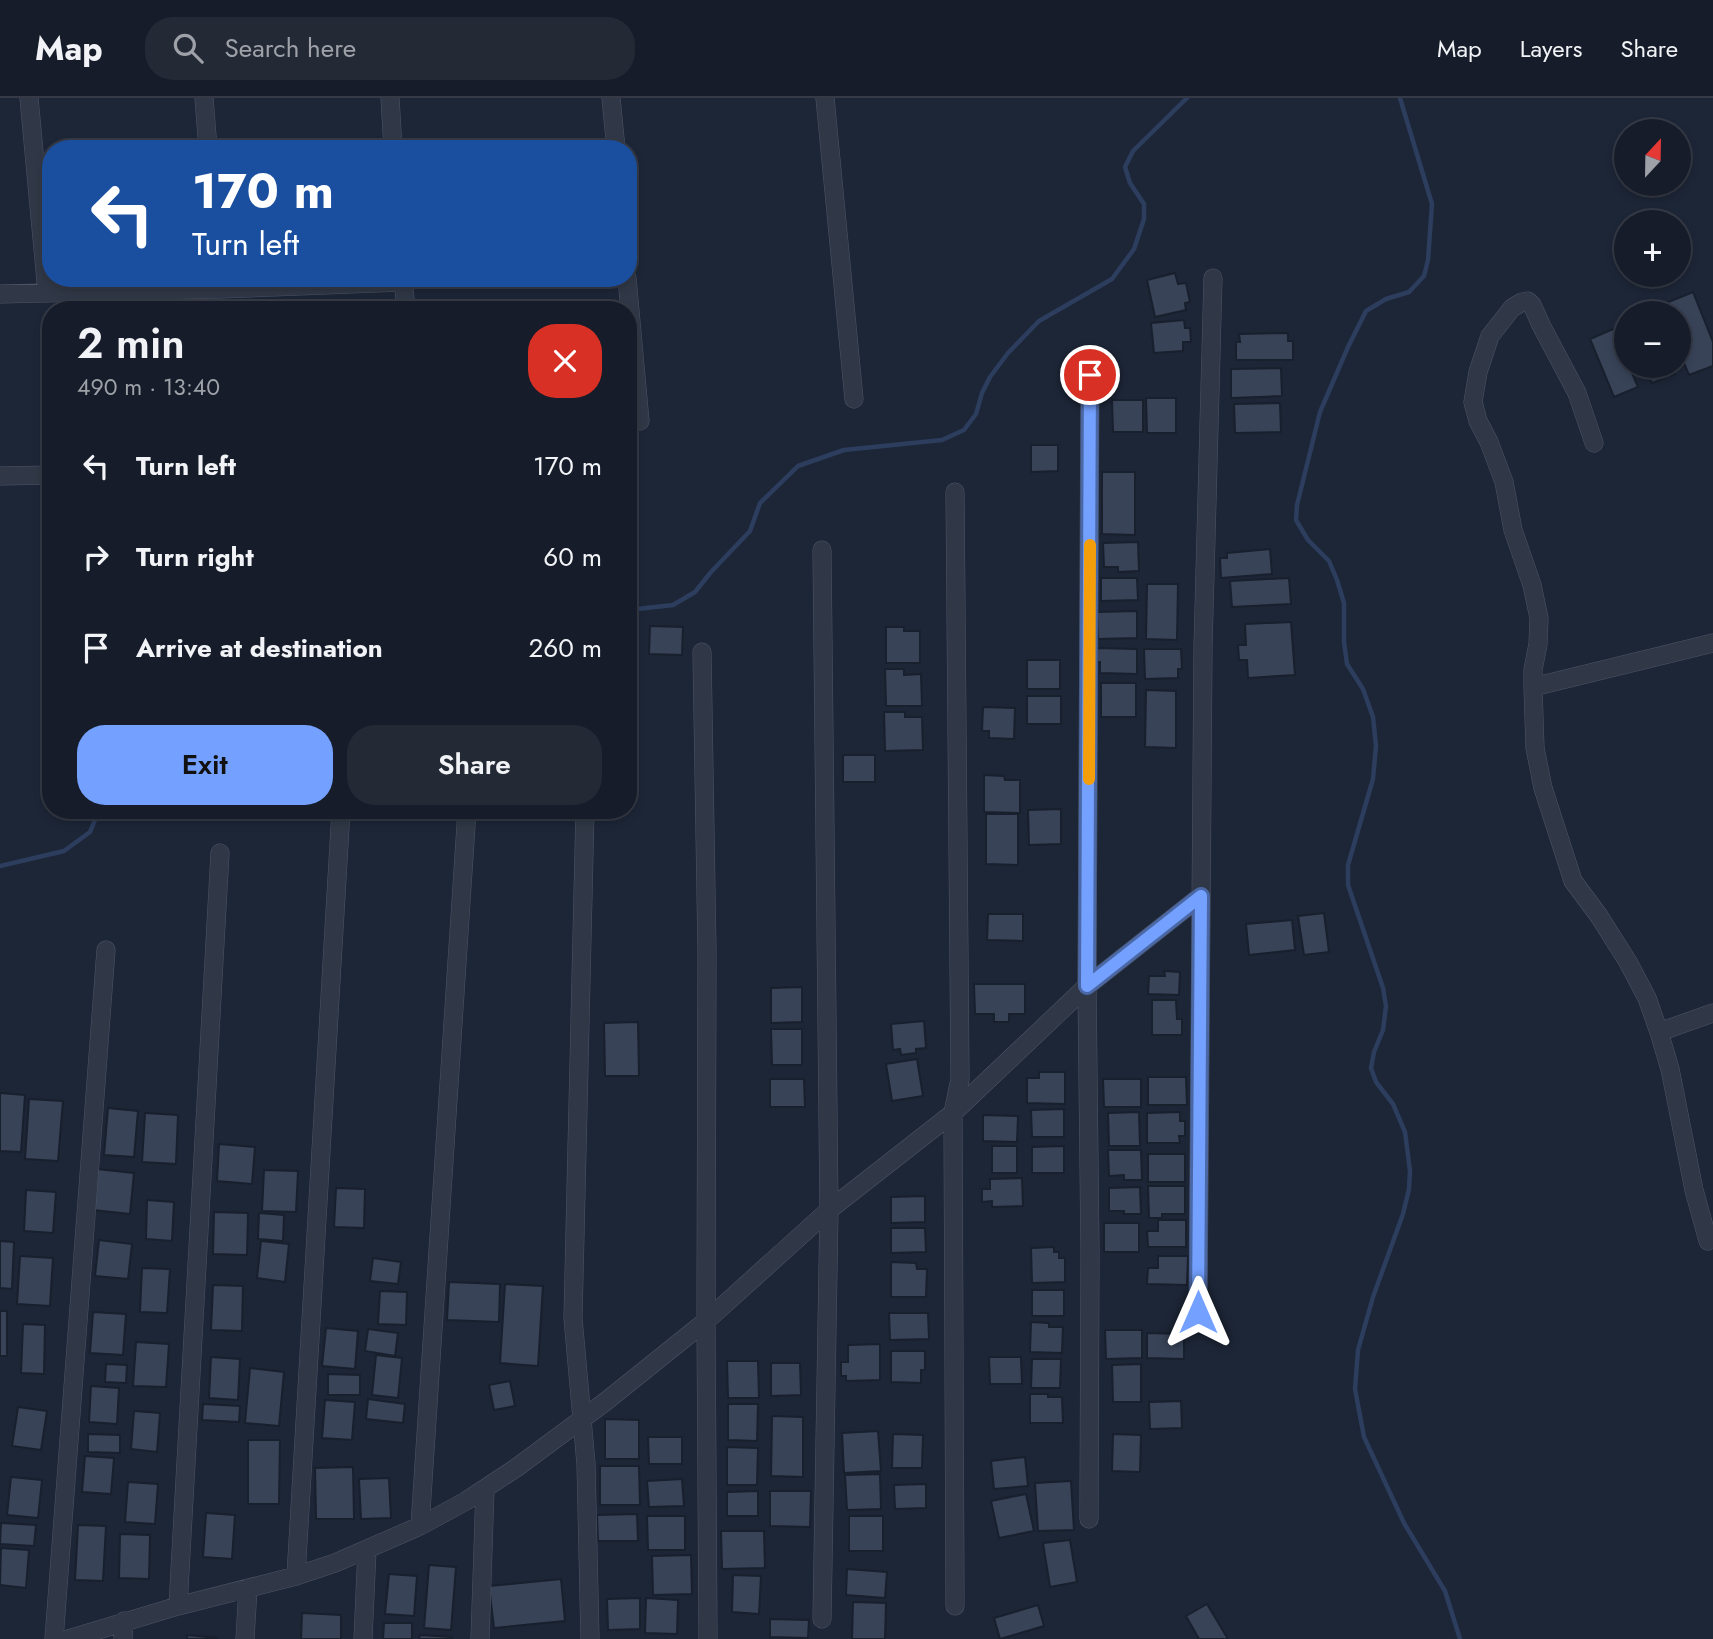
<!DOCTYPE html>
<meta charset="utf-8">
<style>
body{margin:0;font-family:Jost,sans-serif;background:#232935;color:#f1f3f6;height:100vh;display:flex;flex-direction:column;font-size:26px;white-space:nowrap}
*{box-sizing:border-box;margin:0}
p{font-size:23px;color:#9ea1a8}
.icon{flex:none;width:38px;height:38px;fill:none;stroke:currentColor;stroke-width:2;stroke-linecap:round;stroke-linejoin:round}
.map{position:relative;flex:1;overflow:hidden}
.sheet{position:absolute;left:42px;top:203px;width:595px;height:518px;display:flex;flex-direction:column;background:#161c29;border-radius:28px;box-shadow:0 4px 10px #0003,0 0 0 2px #353a46}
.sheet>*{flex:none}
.banner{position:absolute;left:42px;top:42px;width:595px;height:147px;border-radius:28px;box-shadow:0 4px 10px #0003,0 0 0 2px #353a46;background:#1a4fa0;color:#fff;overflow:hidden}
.needle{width:46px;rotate:22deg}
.tools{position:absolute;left:1614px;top:21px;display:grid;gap:14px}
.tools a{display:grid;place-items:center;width:77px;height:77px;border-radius:50%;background:#161c29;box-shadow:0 4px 10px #0003,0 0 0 2px #353a46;font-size:35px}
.pin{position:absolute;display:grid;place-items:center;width:60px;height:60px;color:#fff;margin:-30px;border:4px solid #fff;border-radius:50%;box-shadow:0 2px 7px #0007}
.me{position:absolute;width:77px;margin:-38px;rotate:0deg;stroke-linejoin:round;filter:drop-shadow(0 0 5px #0008)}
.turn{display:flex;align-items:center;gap:24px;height:147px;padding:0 35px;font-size:32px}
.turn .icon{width:91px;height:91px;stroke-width:2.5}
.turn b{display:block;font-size:49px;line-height:60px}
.round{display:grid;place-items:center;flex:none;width:74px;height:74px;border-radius:28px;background:#232935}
.head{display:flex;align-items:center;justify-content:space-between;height:119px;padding:0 35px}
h1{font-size:42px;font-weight:600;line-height:52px}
.cta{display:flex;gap:14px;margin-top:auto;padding:14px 35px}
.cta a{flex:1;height:80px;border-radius:28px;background:#74a0ff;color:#111;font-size:28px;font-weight:600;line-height:80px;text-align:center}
.cta a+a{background:#232935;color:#f1f3f6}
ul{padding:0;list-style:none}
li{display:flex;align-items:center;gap:21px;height:91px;padding:0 35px}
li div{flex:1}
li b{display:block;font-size:26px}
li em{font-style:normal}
header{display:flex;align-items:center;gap:42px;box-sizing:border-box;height:98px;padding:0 35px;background:#161c29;border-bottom:2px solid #353a46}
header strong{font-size:33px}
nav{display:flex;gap:38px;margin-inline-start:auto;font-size:24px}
.search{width:490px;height:63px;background:#232935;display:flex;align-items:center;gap:18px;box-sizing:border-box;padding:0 24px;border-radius:28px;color:#9ea1a8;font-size:26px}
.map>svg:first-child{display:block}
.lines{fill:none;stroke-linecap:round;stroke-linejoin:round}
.stream{stroke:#2c3d5e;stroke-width:4.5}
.building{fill:#384358;stroke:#181f2d;stroke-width:2}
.minor-casing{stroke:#4d5565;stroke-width:19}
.minor{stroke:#303847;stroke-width:18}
.route-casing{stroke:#4b68a6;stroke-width:18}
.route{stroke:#74a0ff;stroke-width:12}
.slow{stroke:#f59e0b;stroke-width:12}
</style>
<header>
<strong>Map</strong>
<div class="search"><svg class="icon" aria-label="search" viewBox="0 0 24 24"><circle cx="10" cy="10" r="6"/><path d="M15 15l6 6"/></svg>Search here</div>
<nav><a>Map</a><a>Layers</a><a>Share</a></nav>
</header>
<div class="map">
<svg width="1713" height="1541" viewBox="0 0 1713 1541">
<rect width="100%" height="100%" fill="#1d2637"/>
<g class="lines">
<path class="stream" d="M1400 0 1432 106 1428 162 1424 178 1409 194 1386 201 1366 213 1348 249 1320 314 1297 407 1296 422 1308 442 1329 463 1337 482 1344 505V544L1347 566 1363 591 1373 619 1376 648 1373 681 1348 767V787L1383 890 1386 908 1383 932 1374 954 1371 970 1376 984 1393 1006 1405 1034 1410 1073 1409 1091 1403 1116 1373 1199 1358 1252 1355 1291 1364 1339 1404 1425 1445 1493 1460 1541
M628 512 673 507 695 494 711 474 750 433 760 405 798 368 844 352 942 342 964 332 976 316 982 295 990 279 1008 255 1039 223 1112 181 1134 151 1144 121V106L1130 85 1125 69 1133 53 1187 0
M0 768 64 753 90 734 99 712"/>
</g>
<path class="building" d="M1175 175 1178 186 1186 185 1190 204 1185 205 1186 212 1155 219 1147 182Z
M1693 194 1713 244V268L1689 277 1678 251V215H1664L1661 207Z
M1184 222 1185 230H1190L1191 244H1183V253L1154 255 1151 225Z
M1613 231 1626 260V268H1629L1638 289 1614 299 1590 241Z
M1288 235V243H1293V262H1236V244H1240L1239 236Z
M1644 268H1671L1675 276 1652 285Z
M1281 270 1282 298 1231 300V271Z
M1146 300H1176V335H1147Z
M1112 302H1143V334H1113Z
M1280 305 1281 334 1235 335 1234 306Z
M1031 347H1058V373L1031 374Z
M1102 374H1135V437L1102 436Z
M1138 444 1139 473 1118 474V469H1104L1103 445Z
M1270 451 1272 476 1221 480 1220 460H1227V455Z
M1101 480H1137L1138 502 1101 503Z
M1289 480 1291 506 1232 509 1230 483Z
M1147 486H1178L1177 542 1146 541Z
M1137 513V540L1098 541 1097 514Z
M1291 524 1295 577 1248 580 1247 562H1239L1238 547H1246L1245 526Z
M650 528 683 529 682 557 649 556Z
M886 529H904V533H920V565H886Z
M1096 550 1137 551V576L1100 575V564H1096Z
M1144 551H1181L1182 571H1178V580L1145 581Z
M1027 562H1060V591H1027Z
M885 571H904V577L921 576 922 608H886Z
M1101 585H1136V619H1101Z
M1146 592 1176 593V650L1145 649Z
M1027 598H1061V626H1027Z
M983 609 1015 610 1014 641 989 640V633H982Z
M884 614H905V619H922L923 652 885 653Z
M843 657H875V684H843Z
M984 677 1004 678 1005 682H1020V715L984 714Z
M1061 711V746L1029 747 1028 712Z
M986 716H1018V767L986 766Z
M1324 815 1329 854 1304 857 1298 818Z
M988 816H1023V843L987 842Z
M1292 822 1295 852 1249 857 1246 826Z
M1164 873 1180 874 1179 897 1148 896 1149 878H1165Z
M974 886H1025V916H1009V924H994V916H975Z
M802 889V924L771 925V890Z
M1152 902H1176L1177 921H1182V937H1152Z
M924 923 926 950 916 951V955L901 957 900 951 893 952 891 926Z
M638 924 639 978H605L604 925Z
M771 931H802V967H772Z
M917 961 923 998 892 1003 886 966Z
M1039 974H1065V1006L1027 1005V980H1039Z
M1148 979H1186L1187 1007H1148Z
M770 981H804L805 1009H770Z
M1103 981H1141V1009H1104Z
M0 995 25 997 21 1054 0 1053Z
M29 1001 63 1003 58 1063 25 1061Z
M108 1010 138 1013 134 1059 104 1057Z
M1064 1011V1039H1032L1031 1012Z
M1139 1014 1140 1048H1109L1108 1015Z
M1180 1014V1023H1185V1038H1179L1180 1045H1147V1015Z
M145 1015 178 1017 176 1066 142 1064Z
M983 1017 1018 1018 1017 1044 983 1043Z
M219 1046 255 1049 252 1086 217 1083Z
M992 1048H1017V1075H992Z
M1064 1048V1075H1032V1049Z
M1108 1052H1141L1142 1082H1124V1077L1109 1078Z
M1148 1056H1185V1084H1148Z
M97 1071 134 1075 130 1116 93 1112Z
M264 1072 298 1073 296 1114 262 1113Z
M1022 1080 1023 1108 992 1109V1103L982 1104V1091H990V1081Z
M1148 1088H1185V1116H1162V1120H1149Z
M1140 1089 1141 1116H1124V1113H1109V1090Z
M336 1090 365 1091 364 1130 334 1129Z
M26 1092 56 1094 53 1135 24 1133Z
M925 1098V1124L891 1125V1099Z
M147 1102 174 1104 172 1143 146 1141Z
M214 1114 248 1115 247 1157 213 1156Z
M259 1115 284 1117 283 1143 258 1141Z
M1158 1122H1186V1149H1148L1147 1133H1158Z
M1104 1125H1139V1154H1104Z
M891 1130H925L926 1154 891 1155Z
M99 1142 132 1146 128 1181 95 1178Z
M0 1143 14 1144 12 1191 0 1190Z
M261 1143 289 1146 285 1184 257 1180Z
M1054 1149V1154H1059V1160H1065V1184L1032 1185 1031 1150Z
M20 1158 53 1160 50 1208 17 1206Z
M1158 1158H1188L1187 1187 1147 1186 1148 1170H1158Z
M373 1160 401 1164 398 1186 370 1183Z
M891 1164 916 1165 917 1171H927L926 1199H891Z
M142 1170 170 1171 167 1215 140 1214Z
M449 1184 500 1186 499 1224 447 1222Z
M505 1186 543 1188 538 1268 500 1265Z
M213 1187 243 1188 242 1233 211 1232Z
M1032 1192H1064V1218H1032Z
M380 1193 407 1194 406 1227 378 1226Z
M0 1213H7V1258H0Z
M93 1214 126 1216 123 1257 90 1255Z
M889 1215H928L929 1241 890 1242Z
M1031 1224 1049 1225V1229H1063L1062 1255 1030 1254Z
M23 1226 45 1227 44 1276 21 1275Z
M326 1230 358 1233 355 1271 322 1268Z
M368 1231 398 1235 395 1258 365 1253Z
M1105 1232H1142V1260L1106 1261Z
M1147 1235 1184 1236V1261L1147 1260Z
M136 1244 169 1246 166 1289 133 1288Z
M880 1246V1282L846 1283V1278H841V1264H848V1247Z
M891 1253H925V1272H921V1285L891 1284Z
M376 1257 402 1260 398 1300 372 1297Z
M211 1259 240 1261 238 1302 209 1300Z
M989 1259H1021L1022 1286H990Z
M1032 1261H1061L1060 1290H1031Z
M727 1263H758L759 1300H728Z
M771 1265H800L801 1297 771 1298Z
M106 1266 127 1267 126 1285 105 1284Z
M1141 1266V1304H1113L1112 1267Z
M250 1270 284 1274 279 1328 245 1325Z
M328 1276 360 1277V1297H328Z
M510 1283 515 1308 494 1312 489 1287Z
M91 1288 119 1290 117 1326 89 1324Z
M1030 1296H1048V1299H1062L1063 1325H1030Z
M368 1301 405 1306 403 1325 366 1321Z
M325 1302 355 1304 352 1342 322 1340Z
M1181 1303 1182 1330 1150 1331 1149 1304Z
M203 1306 240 1308 239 1324 202 1322Z
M728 1306H758L757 1343 728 1342Z
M18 1309 47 1313 41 1352 12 1348Z
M134 1313 160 1315 157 1354 131 1351Z
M772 1318 803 1319V1379L771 1378Z
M605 1321 639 1322V1361H605Z
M878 1333 881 1373 844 1375 842 1335Z
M88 1336 120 1337V1355L88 1354Z
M893 1336 923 1337 922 1370H892Z
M1113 1336 1141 1337 1140 1374 1112 1373Z
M648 1339H682V1366H649Z
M248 1342H280L279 1406H248Z
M727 1349 758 1350 757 1387H727Z
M85 1358 114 1360 111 1396 82 1394Z
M1025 1359 1028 1388 994 1391 991 1363Z
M600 1368H639L640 1407H600Z
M353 1369 354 1421H316L315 1370Z
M880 1376 881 1411 847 1412 845 1377Z
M11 1379 42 1382 38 1420 7 1417Z
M389 1380 391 1420 361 1421 359 1381Z
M682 1381 684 1408 649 1409 647 1383Z
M1071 1383 1074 1432 1038 1433 1035 1385Z
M128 1384 158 1386 155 1426 125 1424Z
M926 1386V1410L895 1411 894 1387Z
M758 1393V1418H727V1394Z
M770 1393H811L810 1429 770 1428Z
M1026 1396 1034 1433 999 1440 991 1403Z
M206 1415 235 1417 232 1461 203 1459Z
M637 1416 638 1443H598L597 1417Z
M647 1418H685V1452H648Z
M849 1418H883V1453H849Z
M1 1425 36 1427 34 1448 0 1446Z
M78 1427 106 1428 103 1483 75 1482Z
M721 1433H764L765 1470 722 1471Z
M120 1436 150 1437 149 1481 119 1480Z
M1070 1442 1077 1484 1050 1489 1043 1445Z
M1 1450 29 1452 26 1490 0 1487Z
M691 1457 692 1496 653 1497 652 1458Z
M429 1467 456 1469 451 1532 424 1530Z
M847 1471 887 1474 885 1500 846 1497Z
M389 1476 417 1478 414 1518 385 1516Z
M733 1477 761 1478 759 1516 732 1514Z
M561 1481 565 1523 494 1530 489 1488Z
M640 1500V1531L608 1532 607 1501Z
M646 1500 678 1502 677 1536 645 1535Z
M853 1504 886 1505 885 1541H852Z
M1207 1506 1228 1541H1199L1186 1518Z
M1038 1507 1044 1528 1000 1541 994 1520Z
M302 1515 341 1517V1541H301Z
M770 1521 809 1522 808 1540 770 1539Z
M384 1525H412V1541H383Z
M187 1537 218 1540V1541H187Z
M420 1537 452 1539V1541H419Z"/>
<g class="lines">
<defs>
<path id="minor" d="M29 0 47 194
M204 0 208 51
M390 0 393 51
M611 0 616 51
M825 0 854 301
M403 180 406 212
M627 180 640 323
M0 196 220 191 403 184
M1594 345 1577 295 1541 227 1532 207 1528 203 1522 204 1512 210 1490 238 1478 274 1473 304 1478 323 1489 344 1504 384 1513 432 1532 487 1539 520 1538 546 1533 572V589L1535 650 1543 690 1573 783 1599 818 1628 864 1647 900 1659 934 1670 971 1694 1092 1708 1143
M0 378 51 377
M702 554 707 854 706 1223 708 1541
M1533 589 1713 545
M585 712 573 1220 586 1366 590 1541
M1659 934 1713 915
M1198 1214 1203 549 1213 180
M1089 1421 1090 1153 1087 888 1090 277
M420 1428 467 712
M296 1478 341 712
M178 1508 220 755
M955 1508 953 1015 960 981 955 394
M822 1521 829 1112 822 452
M54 1541 106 852
M68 1541 178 1508 296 1478 335 1465 420 1428 466 1403 516 1370 605 1304 706 1223 829 1112 953 1015 1087 888 1201 798
M123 1541 124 1523
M245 1541 248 1490
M363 1541 367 1452
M480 1541 485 1391"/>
</defs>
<use href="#minor" class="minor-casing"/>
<use href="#minor" class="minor"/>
</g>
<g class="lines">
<defs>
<path id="route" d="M1090 277 1087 888 1201 798 1198 1214"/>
</defs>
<use href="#route" class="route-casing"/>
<use href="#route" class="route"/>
<path class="slow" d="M1089 681 1090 447"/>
</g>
</svg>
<div class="tools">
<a><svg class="needle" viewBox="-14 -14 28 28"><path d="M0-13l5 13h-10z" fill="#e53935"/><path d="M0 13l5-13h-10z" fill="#9ea1a8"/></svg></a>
<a>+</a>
<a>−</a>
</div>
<div class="pin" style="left:1090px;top:277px;background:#d93025"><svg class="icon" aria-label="arrive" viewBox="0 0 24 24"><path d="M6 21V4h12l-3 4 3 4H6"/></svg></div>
<svg class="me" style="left:1198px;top:1214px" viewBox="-20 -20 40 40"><path d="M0-17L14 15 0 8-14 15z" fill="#74a0ff" stroke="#fff" stroke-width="4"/></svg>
<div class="banner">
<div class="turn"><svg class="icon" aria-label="left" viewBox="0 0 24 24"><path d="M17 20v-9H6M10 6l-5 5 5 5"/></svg><div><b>170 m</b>Turn left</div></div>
</div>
<section class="sheet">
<div class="head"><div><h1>2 min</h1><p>490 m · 13:40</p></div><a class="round" style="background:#d93025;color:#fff"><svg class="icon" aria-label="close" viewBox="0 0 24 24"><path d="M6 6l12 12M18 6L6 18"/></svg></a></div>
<ul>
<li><svg class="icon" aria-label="left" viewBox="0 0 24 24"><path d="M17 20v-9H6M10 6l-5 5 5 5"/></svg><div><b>Turn left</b></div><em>170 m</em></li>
<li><svg class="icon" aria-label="right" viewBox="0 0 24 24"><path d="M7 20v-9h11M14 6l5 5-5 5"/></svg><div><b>Turn right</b></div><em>60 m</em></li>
<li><svg class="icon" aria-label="arrive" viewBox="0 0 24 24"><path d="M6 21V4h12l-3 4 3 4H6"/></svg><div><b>Arrive at destination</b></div><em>260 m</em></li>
</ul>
<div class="cta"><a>Exit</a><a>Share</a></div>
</section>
</div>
